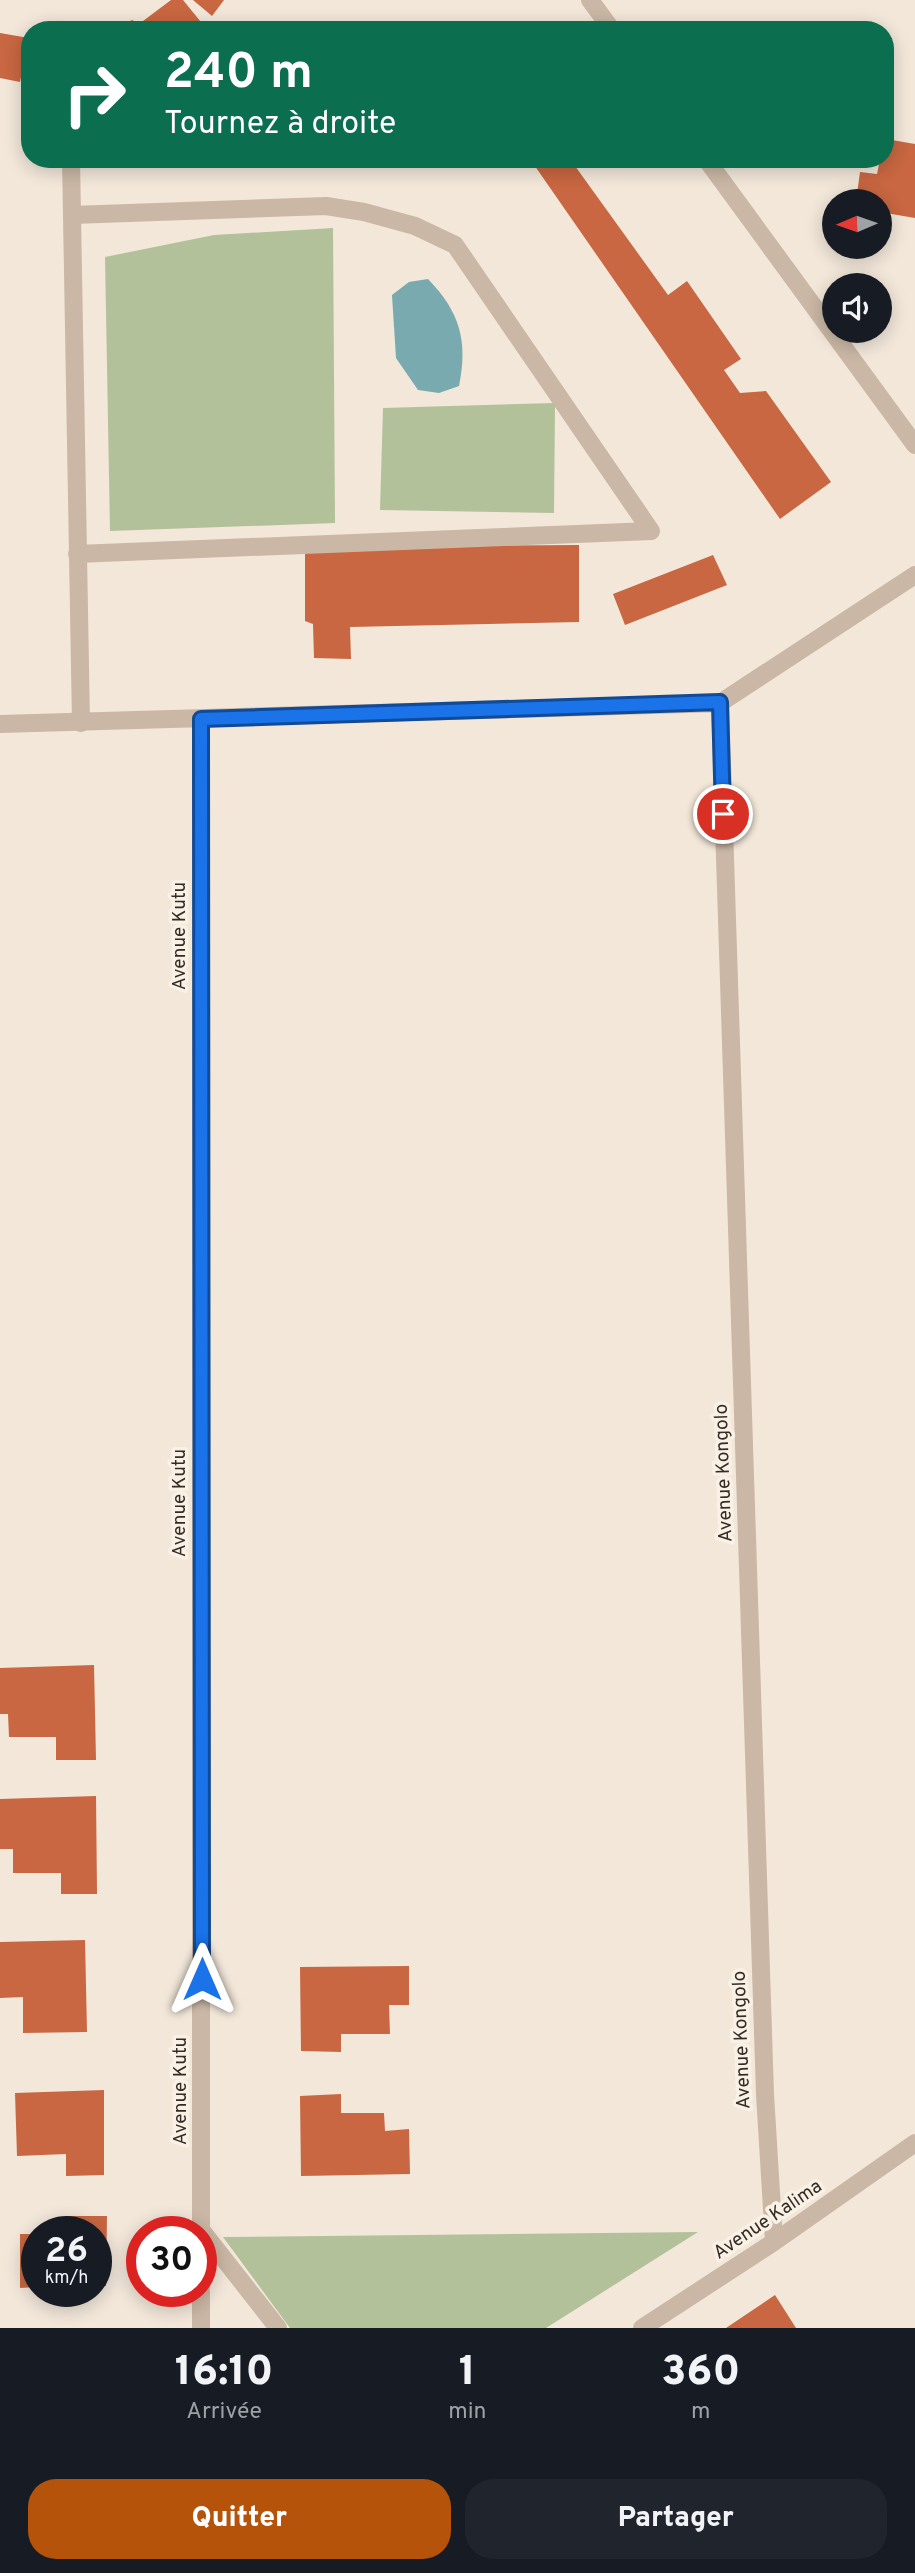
<!DOCTYPE html>
<html lang="fr">
<meta charset="utf-8">
<style>
body{margin:0;font-family:Overpass,sans-serif;background:#20242c;color:#f1f3f6;height:100vh;display:flex;flex-direction:column;font-size:26px;white-space:nowrap}
*{box-sizing:border-box;margin:0}
p{font-size:23px;color:#9ea1a6}
.icon{flex:none;width:38px;height:38px;fill:none;stroke:currentColor;stroke-width:2;stroke-linecap:round;stroke-linejoin:round}
.map{position:relative;height:2328px;overflow:hidden}
.panel{display:flex;flex-direction:column;background:#171b24;flex:1}
.panel>*{flex:none}
.guide{position:absolute;left:21px;top:21px;width:873px;height:147px;border-radius:28px;box-shadow:0 4px 18px #0003;background:#0b6e4f;color:#fff;overflow:hidden}
.needle{width:46px;rotate:268deg}
.controls{position:absolute;left:822px;top:189px;display:grid;gap:14px}
.controls a{display:grid;place-items:center;width:70px;height:70px;border-radius:50%;background:#171b24;box-shadow:0 4px 18px #0003;font-size:35px}
.speed{position:absolute;left:21px;top:2216px;display:flex;gap:14px;font-size:35px;font-weight:700;text-align:center}
.speed>*{display:grid;place-content:center;width:91px;height:91px;border-radius:50%;background:#171b24;box-shadow:0 4px 18px #0003;line-height:1}
.speed small{font-size:18px;font-weight:400}
.speed .limit{border:10px solid #d22;background:#fff;color:#111}
.pin{position:absolute;display:grid;place-items:center;width:60px;height:60px;color:#fff;margin:-30px;border:4px solid #fff;border-radius:50%;box-shadow:0 2px 7px #0007}
.me{position:absolute;width:77px;margin:-38px;rotate:0deg;stroke-linejoin:round;filter:drop-shadow(0 0 5px #0008)}
.turn{display:flex;align-items:center;gap:24px;height:147px;padding:0 28px;font-size:32px}
.turn .icon{width:91px;height:91px;stroke-width:2.5}
.turn b{display:block;font-size:49px;line-height:60px}
.eta{display:flex;justify-content:space-evenly;align-items:center;height:119px;text-align:center}
.eta b{font-size:42px;font-weight:800;line-height:49px}
.button{display:flex;gap:14px;margin-top:auto;padding:14px 28px}
.button a{flex:1;height:80px;border-radius:28px;background:#b45309;color:#fff;font-size:28px;font-weight:800;line-height:80px;text-align:center}
.button a+a{background:#20242c;color:#f1f3f6}
.map>svg:first-child{display:block}
.green{fill:#b2c199}
.water{fill:#78aaaf}
.building{fill:#c86741}
.lines{fill:none;stroke-linecap:round;stroke-linejoin:round}
.service{stroke:#cab7a5;stroke-width:18}
.minor{stroke:#cab7a5;stroke-width:18}
.route-casing{stroke:#114b97;stroke-width:18}
.route{stroke:#1a73e8;stroke-width:12}
.labels{text-anchor:middle;dominant-baseline:central;stroke-width:7;stroke-linejoin:round;paint-order:stroke}
.street-label{font-size:19px;fill:#352c26;stroke:#f9f1e5}
</style>
<div class="map">
<svg width="915" height="2328" viewBox="0 0 915 2328">
<rect width="100%" height="100%" fill="#f2e7d9"/>
<path class="green" d="M333 228 335 523 110 531 105 257 214 235Z
M555 403 554 513 380 510 383 408Z
M698 2232 546 2328H290L223 2237Z"/>
<path class="water" d="M428 279C460 312 468 341 459 386L439 393 418 390 396 358 392 295 409 282Z"/>
<path class="building" d="M171 0H183L205 27 200 30H148L143 21Z
M193 0H224L212 16Z
M133 20 137 30H101L100 29Z
M795 21 855 28V30H794Z
M0 33 29 38 20 82 0 78Z
M886 139 915 144V218L880 212V201H856L860 172 877 174 880 159H886Z
M530 159H570L668 295 687 281 741 359 724 370 740 393 766 391 831 482 780 519Z
M579 545V622L350 627 351 659 314 658 313 624 305 621V547Z
M713 555 727 585 625 625 613 594Z
M94 1665 96 1760H56V1737H9L8 1714H0V1668Z
M96 1796 97 1894H61V1873H13V1849H0V1799Z
M85 1940 87 2032 23 2033V1997L0 1998V1942Z
M409 1966V2005H389L390 2034H341V2052L301 2051 300 1967Z
M104 2090V2175L66 2176V2154L17 2156 15 2093Z
M341 2094V2113H384L385 2131 409 2129 410 2174 301 2176 300 2096Z
M66 2216H107L106 2286H96V2231H67Z
M20 2234H37V2287L20 2288Z
M775 2295 796 2328H726Z"/>
<g class="lines">
<path class="service" d="M71 159 81 723
M72 215 326 206 364 212 415 226 455 245 651 531 77 554"/>
<path class="minor" d="M590 0 612 30
M706 159 915 445
M720 703 765 2094 774 2242
M201 719V2287
M0 724 720 703 915 575
M202 2231 278 2328
M201 2328V2291
M642 2328 774 2242 915 2143"/>
</g>
<g class="lines">
<defs>
<path id="route" d="M202 1979 201 719 720 702 723 814"/>
</defs>
<use href="#route" class="route-casing"/>
<use href="#route" class="route"/>
</g>
<g class="labels">
<g class="street-label">
<text transform="translate(180 936) rotate(-90)">Avenue Kutu</text>
<text transform="translate(724 1473) rotate(-92)">Avenue Kongolo</text>
<text transform="translate(180 1503) rotate(-90)">Avenue Kutu</text>
<text transform="translate(742 2040) rotate(-92)">Avenue Kongolo</text>
<text transform="translate(181 2091) rotate(-90)">Avenue Kutu</text>
<text transform="translate(768 2220) rotate(-34)">Avenue Kalima</text>
</g>
</g>
</svg>
<div class="controls">
<a><svg class="needle" viewBox="-14 -14 28 28"><path d="M0-13l5 13h-10z" fill="#e53935"/><path d="M0 13l5-13h-10z" fill="#9ea1a6"/></svg></a>
<a><svg class="icon" aria-label="sound" viewBox="0 0 24 24"><path d="M4 9h4l5-4v14l-5-4H4zM17 9q2 3 0 6"/></svg></a>
</div>
<div class="speed"><div>26<small>km/h</small></div><div class="limit">30</div></div>
<div class="pin" style="left:723px;top:814px;background:#d93025"><svg class="icon" aria-label="arrive" viewBox="0 0 24 24"><path d="M6 21V4h12l-3 4 3 4H6"/></svg></div>
<svg class="me" style="left:202px;top:1979px" viewBox="-20 -20 40 40"><path d="M0-17L14 15 0 8-14 15z" fill="#1a73e8" stroke="#fff" stroke-width="4"/></svg>
<div class="guide">
<div class="turn"><svg class="icon" aria-label="right" viewBox="0 0 24 24"><path d="M7 20v-9h11M14 6l5 5-5 5"/></svg><div><b>240 m</b>Tournez à droite</div></div>
</div>
</div>
<section class="panel">
<div class="eta">
<div><b>16:10</b><p>Arrivée</p></div>
<div><b>1</b><p>min</p></div>
<div><b>360</b><p>m</p></div>
</div>
<div class="button"><a>Quitter</a><a>Partager</a></div>
</section>
